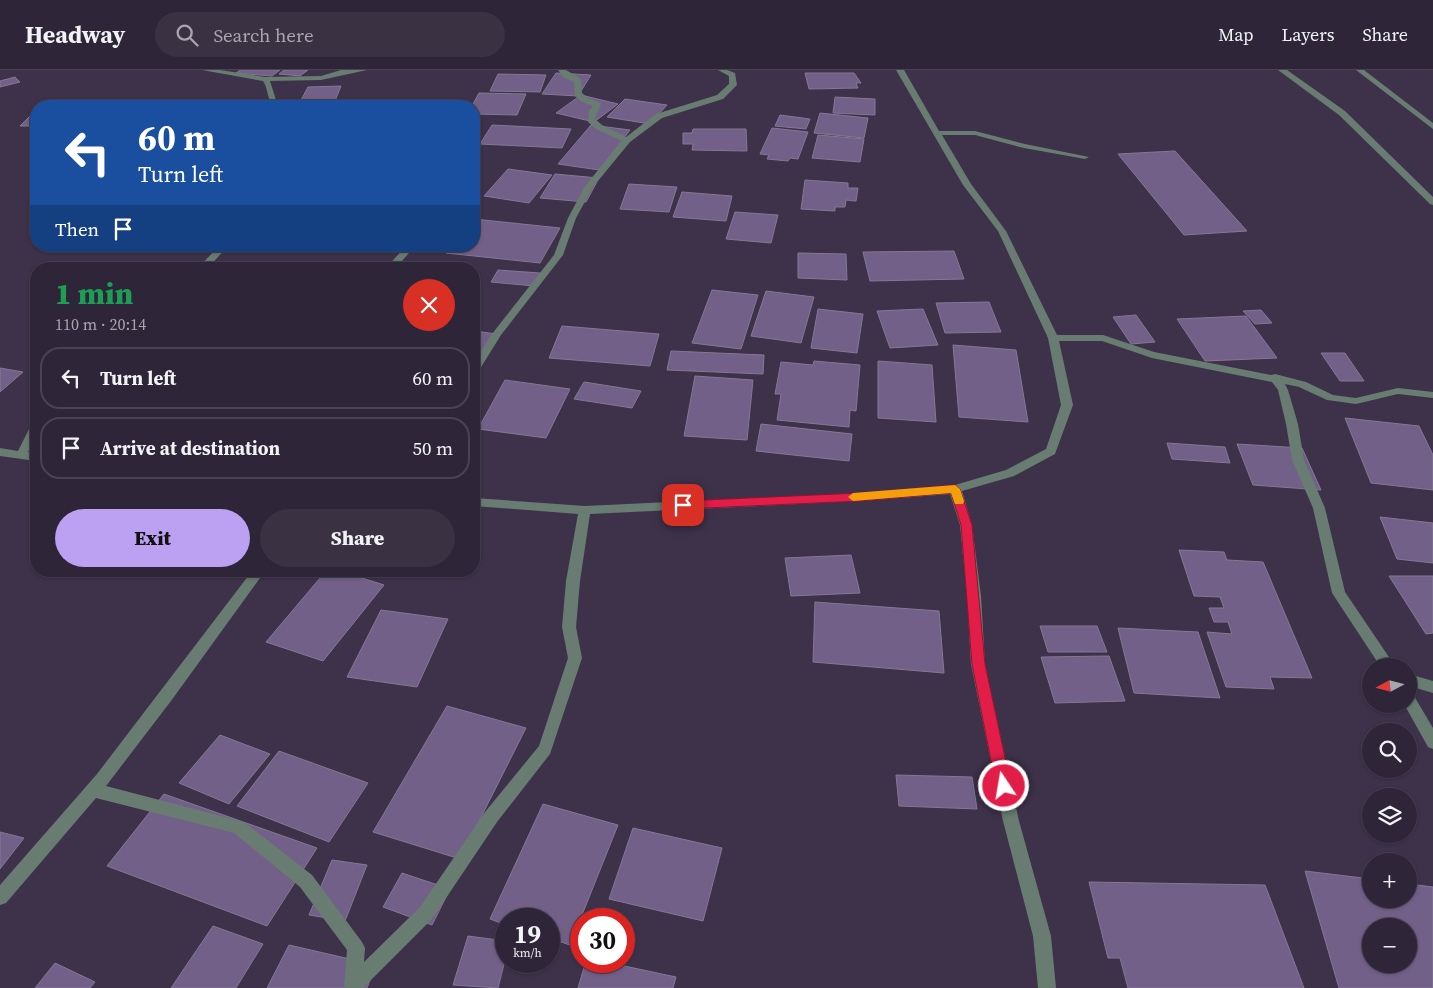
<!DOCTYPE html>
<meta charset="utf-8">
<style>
body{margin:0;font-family:"Source Serif 4",serif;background:#3a3243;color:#f1f3f6;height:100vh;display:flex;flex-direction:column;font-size:19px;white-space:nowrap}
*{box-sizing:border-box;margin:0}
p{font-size:16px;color:#a7a5ae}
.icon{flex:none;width:28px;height:28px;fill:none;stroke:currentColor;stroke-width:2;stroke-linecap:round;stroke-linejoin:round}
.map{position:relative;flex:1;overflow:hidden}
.side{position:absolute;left:30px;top:192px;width:450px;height:315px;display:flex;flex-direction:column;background:#2e2638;border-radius:20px;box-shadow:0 1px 4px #0004,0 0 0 1px #494353}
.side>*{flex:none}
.guide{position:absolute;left:30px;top:30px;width:450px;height:152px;border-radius:20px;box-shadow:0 1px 4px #0004,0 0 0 1px #494353;background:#1a4fa0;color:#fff;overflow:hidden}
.needle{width:32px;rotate:263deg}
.fabs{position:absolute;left:1362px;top:588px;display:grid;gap:10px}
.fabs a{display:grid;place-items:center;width:55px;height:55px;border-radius:50%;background:#2e2638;box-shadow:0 1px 4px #0004,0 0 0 1px #494353;font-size:25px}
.speed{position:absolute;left:495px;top:838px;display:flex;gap:10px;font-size:25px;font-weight:700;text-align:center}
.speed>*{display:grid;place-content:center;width:65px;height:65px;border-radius:50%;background:#2e2638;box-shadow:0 1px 4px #0004,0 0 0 1px #494353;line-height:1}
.speed small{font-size:12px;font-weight:400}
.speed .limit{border:8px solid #d22;background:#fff;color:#111}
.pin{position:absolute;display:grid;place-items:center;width:42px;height:42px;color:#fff;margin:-21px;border-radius:10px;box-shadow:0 2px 8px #0006}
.me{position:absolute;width:55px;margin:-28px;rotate:348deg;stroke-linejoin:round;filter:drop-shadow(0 0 4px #0008)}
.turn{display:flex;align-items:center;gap:18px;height:105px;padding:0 25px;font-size:22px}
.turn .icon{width:65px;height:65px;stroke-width:2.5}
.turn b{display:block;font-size:35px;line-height:42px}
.then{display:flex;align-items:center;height:48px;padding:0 25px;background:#0003;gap:10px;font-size:19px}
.round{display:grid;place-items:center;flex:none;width:52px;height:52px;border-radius:26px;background:#3a3243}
.headline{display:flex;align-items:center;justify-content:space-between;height:85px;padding:0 25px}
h1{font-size:30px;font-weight:800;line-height:38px;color:#1e9e55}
.primary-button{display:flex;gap:10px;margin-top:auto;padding:10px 25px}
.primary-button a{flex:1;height:58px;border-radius:30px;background:#bca0f2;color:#111;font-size:20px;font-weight:800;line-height:58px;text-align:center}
.primary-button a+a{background:#3a3243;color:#f1f3f6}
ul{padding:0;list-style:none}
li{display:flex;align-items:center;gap:15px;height:62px;margin:0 10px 8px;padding:0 15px;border:2px solid #494353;border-radius:20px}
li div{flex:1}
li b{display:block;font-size:19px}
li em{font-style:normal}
header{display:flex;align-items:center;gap:30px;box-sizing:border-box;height:70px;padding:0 25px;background:#2e2638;border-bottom:1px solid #494353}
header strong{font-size:24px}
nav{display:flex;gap:28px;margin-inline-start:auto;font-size:18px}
.search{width:350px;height:45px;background:#3a3243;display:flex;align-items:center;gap:12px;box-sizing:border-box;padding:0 18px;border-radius:28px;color:#a7a5ae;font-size:19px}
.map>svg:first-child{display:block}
.building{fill:#726088;stroke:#847894;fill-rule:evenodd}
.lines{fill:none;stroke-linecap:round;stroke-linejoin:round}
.minor{fill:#687c71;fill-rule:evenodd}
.route{fill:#e11d48;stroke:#92132f}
.slow{fill:#f59e0b}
</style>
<header>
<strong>Headway</strong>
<div class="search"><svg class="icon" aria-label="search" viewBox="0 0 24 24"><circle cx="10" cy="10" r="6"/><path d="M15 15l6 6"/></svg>Search here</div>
<nav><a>Map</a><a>Layers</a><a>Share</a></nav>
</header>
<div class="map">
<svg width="1433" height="918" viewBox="0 0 1433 918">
<rect width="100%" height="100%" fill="#3d324a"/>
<path class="building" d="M240 0H280L272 6 236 3Z
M284 0H308L300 6 279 4Z
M556 3 591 5 578 26 542 24Z
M805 3H854L861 13H856L858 18 809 19Z
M498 4 546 5 540 22 490 21Z
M15 7 20 12 0 17V11Z
M341 16 335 31 300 32 308 17Z
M479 23 526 24 517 45 474 44 472 36Z
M581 25 618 34 594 52 556 43Z
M835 27 875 29V45L833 43Z
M625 29 667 35 650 54 607 47Z
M36 40V53L33 56H20Z
M820 43 868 48 864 68 814 63Z
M780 45 810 49 806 59 775 56Z
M492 55 571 59 562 78 480 74Z
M591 55 630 60 599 100 558 94Z
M772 58 808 62 798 89 790 88 788 91 767 89 769 85 760 84Z
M693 59H746L747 81 692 80 693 74H683V63H692Z
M818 65 864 69 860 92 812 88Z
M1175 81 1247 161 1184 165 1118 84Z
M508 99 552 105 529 133 484 126Z
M555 104 599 108 586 132 540 128Z
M805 110 848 113V118H858L856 131 846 130 845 137H835V141L801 139Z
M629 114 677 117 669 142 620 139Z
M682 122 732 126 726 151 673 147Z
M735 142 778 145 771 173 726 169Z
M474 149 560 158 540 193 446 183 451 176H474Z
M954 181 964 209 870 211 863 182Z
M798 183 846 184 847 210 798 208Z
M344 193 379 199H338Z
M498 200 540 203 534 216 491 212Z
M712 220 758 225 741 279 692 273Z
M766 221 814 227 801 273 751 266Z
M989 232 1001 262 945 263 936 233Z
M818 239 863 244 857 283 811 278Z
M923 239 938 275 890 278 877 241Z
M1261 240 1272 253 1255 254 1243 241Z
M1136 245 1155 272 1131 274 1113 247Z
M1246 246 1277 288 1205 291 1177 249Z
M562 256 659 264 650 296 549 288Z
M474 261 497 264 474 301Z
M953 275 1016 280 1028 352 959 347Z
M671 281 764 285 763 304 667 300Z
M1321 283H1345L1364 311H1340Z
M814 291 860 295 856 341 850 340 849 357 777 350 781 324H775L781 292 813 295Z
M878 291 932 295 936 352 878 348Z
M0 298 23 302 0 322Z
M695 306 753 310 747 370 684 366Z
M505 310 570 319 546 368 478 359Z
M584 312 641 321 632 338 574 329Z
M1345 348 1419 356 1433 385V420L1371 413Z
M761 354 852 364 849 391 756 381Z
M1167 373 1225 377 1230 393 1172 389Z
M1237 374 1302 378 1321 420 1253 415Z
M1380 447 1433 453V493L1397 489Z
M1179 480 1224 482 1227 490 1263 492 1312 608 1270 607 1274 619 1226 617 1207 562 1232 564 1228 552H1214L1209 538H1224L1220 527 1194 526Z
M851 485 860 523 791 526 785 488Z
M326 501H340L384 515 323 591 266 572Z
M1389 506H1433V563L1426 564Z
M815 532 939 541 944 603 813 592Z
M381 540 448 549 417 617 347 607Z
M1040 556H1097L1107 582H1048Z
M1118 558 1198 562 1220 628 1134 623Z
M1109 586 1125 631 1055 633 1041 587Z
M447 636 526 658 460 789 373 762Z
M220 665 270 684 229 734 179 713Z
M279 681 368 713 329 772 237 736Z
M896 705 972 707 977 739 899 736Z
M164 724 317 778 267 856 107 796Z
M543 734 618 755 570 875 549 868V849H506V855L490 849Z
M633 758 722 778 703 851 609 829Z
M0 762 24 768 0 799Z
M332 790 367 795 345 851 309 845Z
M1305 801 1371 809V829H1409V814L1433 817V918H1339ZM1371 856H1409V894H1371Z
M402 803 450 819 432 855 383 837Z
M1089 812 1265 815 1304 918H1128L1120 888H1108Z
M213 856 263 874 236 918H171Z
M468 866 506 871V886L498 918 453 915Z
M289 875 376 895 367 918H267Z
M586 891H601L676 907 673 918H578Z
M55 893 95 912 90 918H35Z"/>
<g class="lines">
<path class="minor" d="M202 0H220L265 7 321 6 341 0H367L321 10 270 11 276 30 284 36C264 36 271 23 263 11Z
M558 0H566L581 9 582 23 588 28 601 33 595 49 602 55 626 67 656 44 717 25 729 14V6L718 0H727L735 3 737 15 723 29 662 48 630 72 593 117 576 148 563 185 501 265 478 302 474 303V292L492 264 554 185 568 148 585 116 622 71 596 59 588 52 589 41 593 36 582 32 575 26 574 12 563 7Z
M896 0H904L939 61H975L1025 74 1089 87 1085 89 1024 78 975 65H942L971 114 1006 161 1057 265H1103L1154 282 1271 305 1275 304 1306 312 1333 325 1356 328 1398 318 1433 322V328L1398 324 1356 334 1327 330 1299 317 1285 314 1288 320 1298 354 1304 390 1325 438 1345 522 1395 596H1380L1332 523 1313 438 1292 390 1286 354 1278 320 1272 312 1152 288 1102 271H1059L1073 335 1055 384 1014 406 962 421 972 455 981 526 985 594 1019 751 1051 866 1056 918H1038L1033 866 1003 751 971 594 967 526 960 455 950 424 861 431 590 444 580 511 576 557 582 588 550 684 497 752 432 849 363 918H344L347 880 300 817 234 763 96 728 6 833 0 835V815L97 704 252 501H265L171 631 106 716 244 752 312 805 362 872 365 878 364 892 420 837 485 742 539 676 568 588 562 557 566 511 578 444 474 436V428L585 436 861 423 955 415 1006 400 1046 379 1061 335 1048 268 998 161 963 115Z
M1278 0H1287L1345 41 1433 127V135L1430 134 1339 45Z
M1356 0H1364L1433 53V59Z
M219 176H228L207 199H197Z
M406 176H415L395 199H385Z
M36 352V367L28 382 36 383V391L0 386V378L18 381 32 353Z
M1409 604 1433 611V623L1409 616Z
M1409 624 1414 626 1433 658V679L1428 677 1404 634H1409Z"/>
</g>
<path class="route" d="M955 415 960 419 972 455 985 594 1011 716 1009 721 1004 723 998 721 996 716 972 594 961 455 951 423 860 431 683 439 678 435 683 431 860 423Z"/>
<path class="slow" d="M955 415 960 419 964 431 963 434H955L951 423 853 431 848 427 853 423Z"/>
</svg>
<div class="fabs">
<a><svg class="needle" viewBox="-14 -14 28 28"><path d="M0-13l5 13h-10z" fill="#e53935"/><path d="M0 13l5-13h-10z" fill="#a7a5ae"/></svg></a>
<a><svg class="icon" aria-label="search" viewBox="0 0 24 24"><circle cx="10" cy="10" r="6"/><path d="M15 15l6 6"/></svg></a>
<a><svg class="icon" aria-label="layers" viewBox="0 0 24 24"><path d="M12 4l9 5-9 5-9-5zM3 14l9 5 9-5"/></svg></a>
<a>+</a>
<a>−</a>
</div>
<div class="speed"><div>19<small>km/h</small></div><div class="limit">30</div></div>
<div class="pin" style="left:683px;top:435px;background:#d93025"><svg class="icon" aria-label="arrive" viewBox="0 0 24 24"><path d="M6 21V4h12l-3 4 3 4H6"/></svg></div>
<svg class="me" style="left:1004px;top:716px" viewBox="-20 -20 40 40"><circle r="17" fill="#e11d48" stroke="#fff" stroke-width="3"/><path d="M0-11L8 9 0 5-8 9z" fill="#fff"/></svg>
<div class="guide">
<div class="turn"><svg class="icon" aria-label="left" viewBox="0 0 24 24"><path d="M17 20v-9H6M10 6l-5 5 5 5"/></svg><div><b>60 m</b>Turn left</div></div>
<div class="then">Then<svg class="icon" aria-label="arrive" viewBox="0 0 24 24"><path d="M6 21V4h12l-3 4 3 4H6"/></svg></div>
</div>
<section class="side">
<div class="headline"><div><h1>1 min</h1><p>110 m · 20:14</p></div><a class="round" style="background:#d93025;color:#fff"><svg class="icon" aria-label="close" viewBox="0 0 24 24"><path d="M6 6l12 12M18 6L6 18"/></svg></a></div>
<ul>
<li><svg class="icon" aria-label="left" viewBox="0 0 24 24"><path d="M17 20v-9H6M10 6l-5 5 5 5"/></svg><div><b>Turn left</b></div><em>60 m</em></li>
<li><svg class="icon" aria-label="arrive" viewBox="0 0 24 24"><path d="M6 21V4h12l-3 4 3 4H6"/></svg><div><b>Arrive at destination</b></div><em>50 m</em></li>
</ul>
<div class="primary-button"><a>Exit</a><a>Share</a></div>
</section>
</div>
